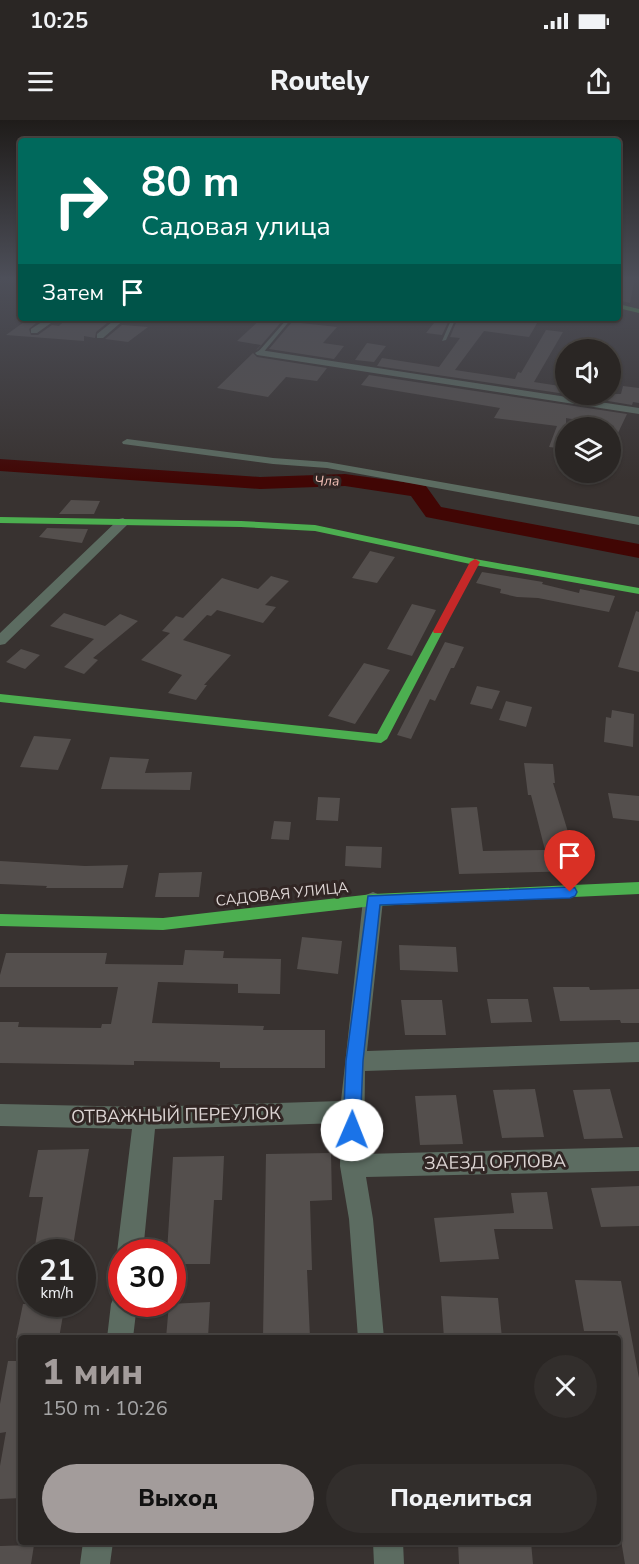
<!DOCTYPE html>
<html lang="ru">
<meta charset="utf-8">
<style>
body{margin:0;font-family:"Nunito Sans",sans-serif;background:#322e2c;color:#f1f3f6;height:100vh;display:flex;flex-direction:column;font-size:22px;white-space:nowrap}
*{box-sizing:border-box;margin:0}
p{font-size:20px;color:#a5a5a6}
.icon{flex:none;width:33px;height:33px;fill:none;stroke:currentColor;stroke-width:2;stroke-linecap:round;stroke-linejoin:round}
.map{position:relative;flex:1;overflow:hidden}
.details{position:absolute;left:18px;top:1215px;width:603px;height:210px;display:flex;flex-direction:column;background:#2a2624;border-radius:6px;box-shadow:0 2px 4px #0004,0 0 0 2px #464341}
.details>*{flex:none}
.guide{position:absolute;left:18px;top:18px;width:603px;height:183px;border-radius:6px;box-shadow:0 2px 4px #0004,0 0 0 2px #464341;background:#00695c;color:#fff;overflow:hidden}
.fabs{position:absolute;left:555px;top:219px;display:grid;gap:12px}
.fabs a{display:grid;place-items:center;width:66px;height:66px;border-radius:50%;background:#2a2624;box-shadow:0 2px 4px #0004,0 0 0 2px #464341;font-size:30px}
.speed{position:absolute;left:18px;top:1119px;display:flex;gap:12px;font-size:30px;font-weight:700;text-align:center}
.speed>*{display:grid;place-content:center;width:78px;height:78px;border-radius:50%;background:#2a2624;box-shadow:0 2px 4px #0004,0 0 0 2px #464341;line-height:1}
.speed small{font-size:15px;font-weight:400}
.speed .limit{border:9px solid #d22;background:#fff;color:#111}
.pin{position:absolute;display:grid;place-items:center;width:51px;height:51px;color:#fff;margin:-62px -26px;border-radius:50% 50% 50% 0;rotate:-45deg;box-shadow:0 0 6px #0007}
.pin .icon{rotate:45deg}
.me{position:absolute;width:66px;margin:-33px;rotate:1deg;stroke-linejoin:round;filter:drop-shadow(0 0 4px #0008)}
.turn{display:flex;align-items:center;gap:21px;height:126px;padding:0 24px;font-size:27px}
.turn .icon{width:78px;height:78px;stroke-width:2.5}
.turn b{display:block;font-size:42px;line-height:51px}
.then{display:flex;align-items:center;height:57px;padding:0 24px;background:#0003;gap:12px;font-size:22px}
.round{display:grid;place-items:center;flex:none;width:63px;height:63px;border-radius:32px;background:#322e2c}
.summary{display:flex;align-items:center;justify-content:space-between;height:102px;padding:0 24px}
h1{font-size:36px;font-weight:800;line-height:45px;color:#a39c9b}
.action{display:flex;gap:12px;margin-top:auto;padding:12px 24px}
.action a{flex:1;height:69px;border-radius:36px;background:#a39c9b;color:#111;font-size:24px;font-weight:800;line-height:69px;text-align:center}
.action a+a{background:#322e2c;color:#f1f3f6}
.status{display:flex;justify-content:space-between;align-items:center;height:42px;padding:0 30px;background:#2a2624;direction:ltr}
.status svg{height:16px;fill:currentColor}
header{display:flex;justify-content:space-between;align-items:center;height:78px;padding:0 24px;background:#2a2624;font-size:27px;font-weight:800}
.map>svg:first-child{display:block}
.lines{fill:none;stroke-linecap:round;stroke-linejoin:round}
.river{fill:#410604;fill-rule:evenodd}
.building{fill:#544f4d}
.lane{fill:#5c6c61;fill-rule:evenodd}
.street{fill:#5c6c61;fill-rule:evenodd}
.fast{fill:#4caf50;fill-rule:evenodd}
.jam{fill:#c62828;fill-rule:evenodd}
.route{fill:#1a73e8;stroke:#114b97;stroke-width:1.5}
.labels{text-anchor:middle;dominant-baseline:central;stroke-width:6;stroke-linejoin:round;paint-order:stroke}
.far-water-label{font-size:14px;font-style:italic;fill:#f1bfb6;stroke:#312624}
.street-label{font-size:15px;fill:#ddd5d4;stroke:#312624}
.near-street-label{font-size:18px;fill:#ddd5d4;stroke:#312624}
</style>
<div class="status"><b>10:25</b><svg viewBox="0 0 49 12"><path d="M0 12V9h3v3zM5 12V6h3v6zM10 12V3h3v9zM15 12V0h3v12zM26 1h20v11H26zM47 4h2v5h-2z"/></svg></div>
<header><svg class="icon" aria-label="menu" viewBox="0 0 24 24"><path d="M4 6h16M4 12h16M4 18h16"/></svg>Routely<svg class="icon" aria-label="share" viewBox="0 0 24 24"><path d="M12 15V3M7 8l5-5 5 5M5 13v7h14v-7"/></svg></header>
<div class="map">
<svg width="639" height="1444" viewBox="0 0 639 1444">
<rect width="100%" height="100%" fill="#383230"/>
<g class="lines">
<path class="river" d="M0 339 260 357 345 354 418 364 426 366 441 387 639 424V438L426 397 411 376 345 366 260 369 0 351Z"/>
</g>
<path class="building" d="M618 157H635L630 183 618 180Z
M262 198 282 201 258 229 256 230 261 225 237 221Z
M438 198H450L442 215 426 213Z
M458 198H540L529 217 484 211 455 250 515 259 518 252 521 253 546 210 563 212 534 262 566 267V274L377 246 382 238 439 247 460 218 450 217Z
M24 202 36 203 29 209 31 215H38L52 205 59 206 63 202 107 203 96 212 95 218 84 216V221L6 215Z
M292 202 337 207 323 223 344 226 334 239 269 229Z
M122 205 148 207 128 222 105 219Z
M367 223 386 226 374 242 355 240Z
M253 233 257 237 327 248 317 261 286 257 268 277 217 268Z
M369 255 627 294 618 313 613 311 614 306 566 298V329L549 327 557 306 494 298 500 288 361 265Z
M623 266 639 268V283L633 282 632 285 566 274H621Z
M71 380 100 381 94 394H59Z
M47 408 88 409 82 423 39 417Z
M370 431 395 437 377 463 352 458Z
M482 452 543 462 542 464 579 473 580 469 615 476 609 492 538 478 517 477 500 473 501 469 476 463Z
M271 456 289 461 265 485 276 487 263 503 217 490 211 496 207 495 183 520 231 535 204 565H207L196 580 168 573 182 555 141 540 170 513 162 511 176 496 183 498 222 458 258 469Z
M412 484 436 490 412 536 387 529Z
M636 491 639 492V552L618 547Z
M64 493 105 506 120 494 138 501 93 538 98 540 84 554 64 547 94 519 50 506Z
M445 522 464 527 454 548H451L435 581 430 579 411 619 397 615Z
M21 529 40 535 25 549 6 542Z
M364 543 390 550 355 604 328 596Z
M477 566 500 571 492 589 470 584Z
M506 581 532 587 526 607 499 600Z
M612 590 634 594 633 627 604 622 606 597 611 598Z
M34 616 71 619 58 650 20 647Z
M110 637 149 639 145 653 192 652 190 670 101 669Z
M524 643 553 644 555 663H553L580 751 459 754 451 688 477 687 483 731 545 730 531 675H528Z
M608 673 639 676V701L613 698Z
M318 677 340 678 338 701 316 700Z
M274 701 291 702 289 720 271 719Z
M346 726 382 727 381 748 345 746Z
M0 741 85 746 128 745 123 768H46L47 766 0 764Z
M202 752 199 777H155L159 753Z
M302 817 342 821 338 854 297 849Z
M399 825 456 827 458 852 400 850Z
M185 830 224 831 223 838 281 839 280 874 238 873V864L158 862 152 903 264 906 263 910H325V948H220V942L134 941V945L0 943V902H19L18 907 101 908 102 904H111L118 867H0V855L6 833H107L105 844 183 845Z
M553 867H589L590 870 639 869V903H621L620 900 560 901Z
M487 879H528L532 902 491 903Z
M401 880H442L446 915H405Z
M535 969 544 1017 502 1018 493 970Z
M610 969 623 1018 584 1019 573 970Z
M456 975 463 1024 420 1025 415 976Z
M89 1029 72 1132H34L43 1077H29L38 1030Z
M331 1033 332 1080 310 1081 312 1150H307L310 1218H263L266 1034Z
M224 1036 222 1080H214L210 1144H172V1132H167L173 1037Z
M639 1066V1106L601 1107 591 1068Z
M547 1072 553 1109H494L499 1139 440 1142 434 1098 514 1093 511 1073Z
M575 1160 621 1161 639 1258V1444H625L618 1402V1211H584Z
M441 1176 498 1178 502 1218H444Z
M210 1182 208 1218H166L169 1184Z
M23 1184H65L59 1218H16Z
M8 1241H21V1378L0 1379V1346L6 1312 0 1313V1284Z
M458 1422H531L533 1444H459Z
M34 1425 31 1444H0V1426Z"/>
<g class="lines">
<path class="lane" d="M288 198H292L262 234H258V232Z
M452 198H456L446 220 442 221Z"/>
<path class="street" d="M48 198H58L37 213H31V209Z
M117 198H126L103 218H97V214Z
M260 230 639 288V294L257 235 255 233Z
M127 319 273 338 327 342 639 397V405L327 348 273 344 123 324 122 322Z
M123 398 129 402 127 405 5 524 0 525V513L119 399Z
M373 772 380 775 383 780 367 931 639 922V942L365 951 364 1034 639 1027V1051L366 1057 373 1099 384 1218H358L349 1099 340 1046 341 1003 155 1009 143 1132H122L121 1141 117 1132 132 1009 0 1006V984L145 987 341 981 363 780 366 775Z
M122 1172V1184H137L133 1218H107L111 1184 115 1175Z
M83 1422H113L110 1444H80Z
M373 1422H403L404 1444H374Z"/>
<path class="fast" d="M618 184 639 189V193L618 188Z
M0 397 241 401 315 405 475 439 639 468V474L475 445 315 411 241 407 0 403Z
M438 508 443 511 387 619 381 623 0 582V574L377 614 433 511Z
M639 762V774L373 786 163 810 0 806V794L163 798 373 774Z"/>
<path class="jam" d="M475 439 480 442 443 511 442 513H434L433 511 470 442Z"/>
</g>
<linearGradient id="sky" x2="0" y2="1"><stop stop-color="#1f1c1a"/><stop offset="0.44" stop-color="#4d4f59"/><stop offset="1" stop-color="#4d4f59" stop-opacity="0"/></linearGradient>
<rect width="639" height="360" fill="url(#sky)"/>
<path class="route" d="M570 767 575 768 577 772 575 776 570 778 380 785 363 941 360 1010 358 1016 352 1019 345 1016 343 1010 346 941 368 776Z"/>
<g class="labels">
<g class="far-water-label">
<text transform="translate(327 361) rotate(-1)">Чла</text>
</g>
<g class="street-label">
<text transform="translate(282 774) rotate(-6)">САДОВАЯ УЛИЦА</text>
</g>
<g class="near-street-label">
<text transform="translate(176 995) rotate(-1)">ОТВАЖНЫЙ ПЕРЕУЛОК</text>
<text transform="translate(495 1042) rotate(-1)">ЗАЕЗД ОРЛОВА</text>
</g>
</g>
</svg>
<div class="fabs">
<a><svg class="icon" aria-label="sound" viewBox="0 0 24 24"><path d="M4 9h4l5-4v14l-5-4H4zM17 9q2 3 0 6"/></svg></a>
<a><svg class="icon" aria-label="layers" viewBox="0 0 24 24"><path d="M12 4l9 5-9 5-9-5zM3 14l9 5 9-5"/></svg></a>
</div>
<div class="speed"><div>21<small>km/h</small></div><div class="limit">30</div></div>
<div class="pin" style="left:570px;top:772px;background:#d93025"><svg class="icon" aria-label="arrive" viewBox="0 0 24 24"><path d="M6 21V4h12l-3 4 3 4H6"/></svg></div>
<svg class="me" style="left:352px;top:1010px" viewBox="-20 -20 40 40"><circle r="19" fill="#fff"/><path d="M0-13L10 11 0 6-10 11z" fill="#1a73e8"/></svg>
<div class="guide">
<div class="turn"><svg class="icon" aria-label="right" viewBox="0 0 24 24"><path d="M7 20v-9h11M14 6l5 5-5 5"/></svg><div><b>80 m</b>Садовая улица</div></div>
<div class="then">Затем<svg class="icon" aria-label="arrive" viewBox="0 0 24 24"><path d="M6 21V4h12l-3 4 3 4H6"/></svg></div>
</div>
<section class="details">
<div class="summary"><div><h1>1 мин</h1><p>150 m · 10:26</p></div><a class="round"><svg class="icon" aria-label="close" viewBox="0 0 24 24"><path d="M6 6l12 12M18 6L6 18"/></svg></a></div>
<div class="action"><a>Выход</a><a>Поделиться</a></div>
</section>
</div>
